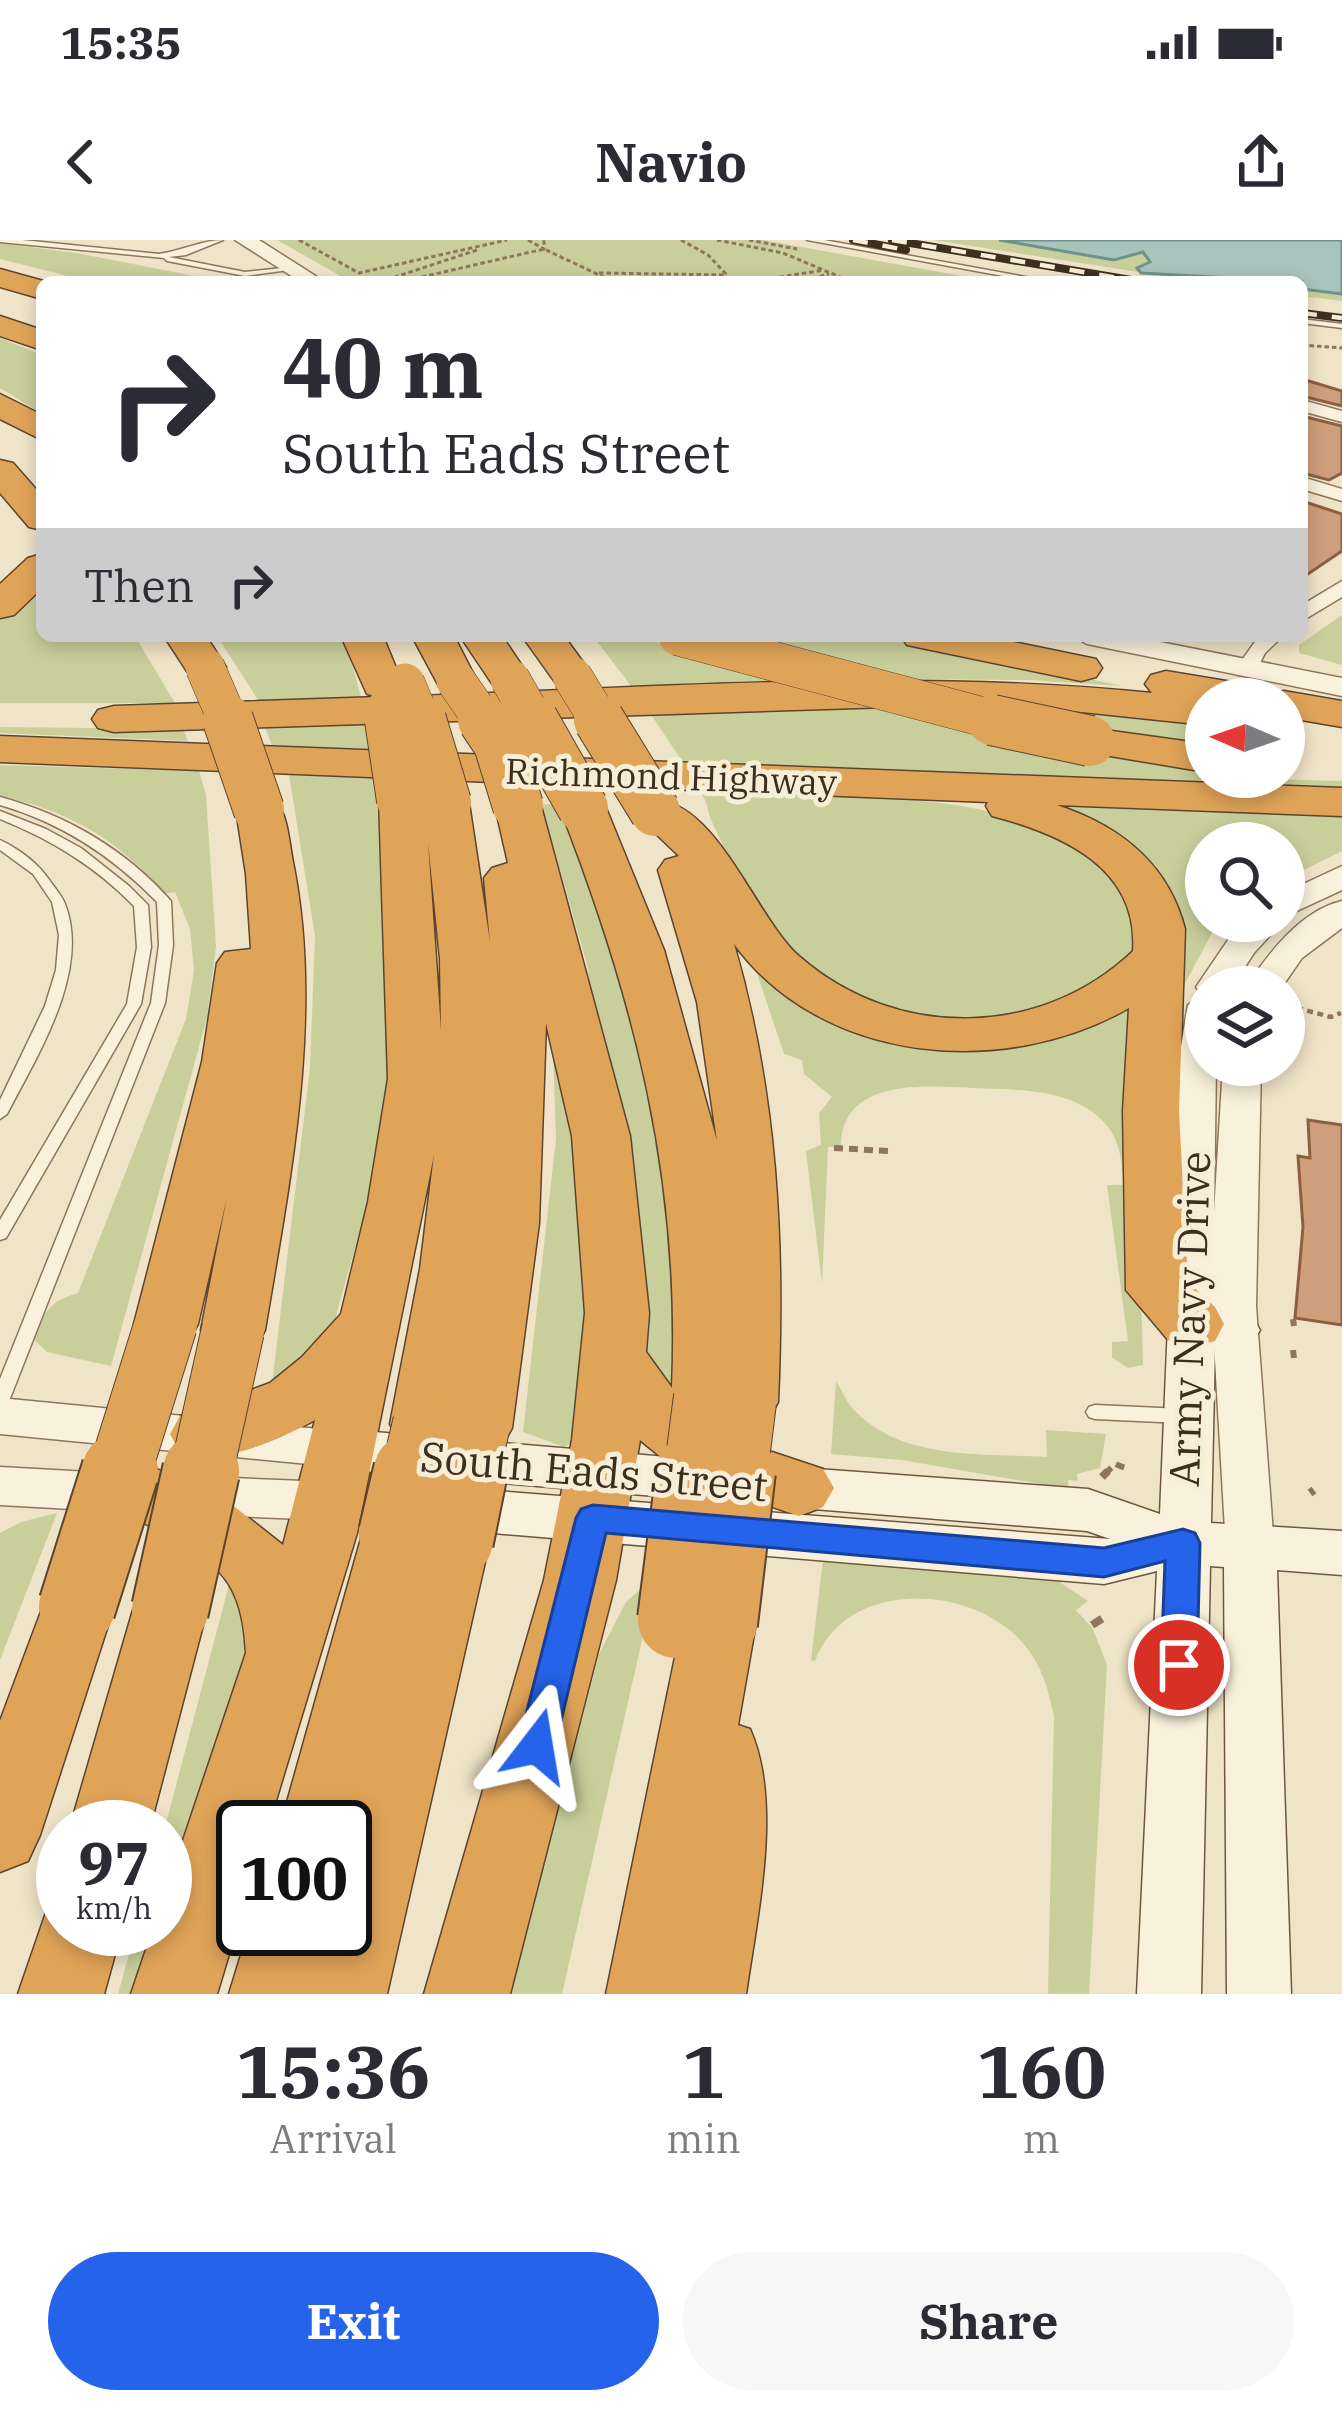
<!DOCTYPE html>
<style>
body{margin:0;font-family:"IBM Plex Serif",serif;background:#f7f7f7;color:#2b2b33;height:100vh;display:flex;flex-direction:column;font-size:45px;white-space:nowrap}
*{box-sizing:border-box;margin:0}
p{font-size:39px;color:#7c7c81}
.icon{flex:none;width:66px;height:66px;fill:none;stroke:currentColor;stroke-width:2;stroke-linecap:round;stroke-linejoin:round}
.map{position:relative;height:1754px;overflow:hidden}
.details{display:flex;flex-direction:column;background:#fff;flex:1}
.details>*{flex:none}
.guide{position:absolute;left:36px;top:36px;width:1272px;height:366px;border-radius:18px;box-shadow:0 6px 18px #0003;background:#fff;color:#2b2b33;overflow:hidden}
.needle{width:78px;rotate:272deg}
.controls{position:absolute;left:1185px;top:438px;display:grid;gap:24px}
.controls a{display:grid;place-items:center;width:120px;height:120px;border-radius:50%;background:#fff;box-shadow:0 6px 18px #0003;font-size:60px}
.speed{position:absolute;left:36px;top:1560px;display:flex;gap:24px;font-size:60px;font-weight:700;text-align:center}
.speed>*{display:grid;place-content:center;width:156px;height:156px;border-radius:50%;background:#fff;box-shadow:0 6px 18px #0003;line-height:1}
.speed small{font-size:30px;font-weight:400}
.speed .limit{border:6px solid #111;border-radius:18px;background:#fff;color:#111}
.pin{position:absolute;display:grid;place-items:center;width:102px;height:102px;color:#fff;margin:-51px;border:6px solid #fff;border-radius:50%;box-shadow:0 3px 12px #0007}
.me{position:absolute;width:132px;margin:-66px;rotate:14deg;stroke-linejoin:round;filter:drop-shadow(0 0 9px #0008)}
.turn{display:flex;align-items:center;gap:42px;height:252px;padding:0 48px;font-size:54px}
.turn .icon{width:156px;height:156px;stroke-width:2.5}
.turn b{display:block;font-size:84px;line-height:102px}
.then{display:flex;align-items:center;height:114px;padding:0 48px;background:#0003;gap:24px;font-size:45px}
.eta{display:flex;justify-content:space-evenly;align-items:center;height:204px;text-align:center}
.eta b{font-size:72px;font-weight:700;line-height:84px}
.action{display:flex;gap:24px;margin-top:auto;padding:24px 48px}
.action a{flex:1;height:138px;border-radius:72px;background:#2563eb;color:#fff;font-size:48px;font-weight:700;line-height:138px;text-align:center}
.action a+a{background:#f7f7f7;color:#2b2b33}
.status{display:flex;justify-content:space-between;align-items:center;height:84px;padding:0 60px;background:#fff;direction:ltr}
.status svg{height:33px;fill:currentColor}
header{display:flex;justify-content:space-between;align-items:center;height:156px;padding:0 48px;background:#fff;font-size:54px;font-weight:700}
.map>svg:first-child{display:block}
.green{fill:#c9cf9b}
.water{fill:#a9c4bc;stroke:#6f938a;stroke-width:3}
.building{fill:#cf9f7d;stroke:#8d5f41;stroke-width:3}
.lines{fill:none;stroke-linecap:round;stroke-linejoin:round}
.service-casing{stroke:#8d765c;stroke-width:3}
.minor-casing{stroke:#8d765c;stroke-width:3}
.tertiary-casing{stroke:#8d765c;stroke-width:3}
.secondary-casing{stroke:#6f573f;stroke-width:3}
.motorway-casing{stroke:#5b4430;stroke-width:3}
.path-far3{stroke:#8d765c;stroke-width:3;stroke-dasharray:4.5 3;stroke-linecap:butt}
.path-far2{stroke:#8d765c;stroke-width:4.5;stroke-dasharray:6 4.5;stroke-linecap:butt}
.path-far1{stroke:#8d765c;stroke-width:6;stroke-dasharray:9 6;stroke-linecap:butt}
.path{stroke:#8d765c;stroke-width:8;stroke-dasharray:12 8;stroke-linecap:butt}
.service{fill:#faf1dc;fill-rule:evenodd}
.minor{fill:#faf1dc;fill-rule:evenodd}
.tertiary{fill:#faf1dc;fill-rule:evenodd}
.secondary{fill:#faf1dc;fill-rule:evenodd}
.motorway{fill:#e0a458;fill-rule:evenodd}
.rail-casing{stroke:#3d2e20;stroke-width:8}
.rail{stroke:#f7eed8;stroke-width:4.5;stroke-dasharray:15;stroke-linecap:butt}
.motorway-bridge-far3-casing{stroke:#5b4430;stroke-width:40;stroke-linecap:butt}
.motorway-bridge-far2-casing{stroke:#5b4430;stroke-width:52;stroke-linecap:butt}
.motorway-bridge-far1-casing{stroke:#5b4430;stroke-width:64;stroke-linecap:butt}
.motorway-bridge-casing{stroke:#5b4430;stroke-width:80;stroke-linecap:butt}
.motorway-bridge-far3{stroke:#e0a458;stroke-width:39}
.motorway-bridge-far2{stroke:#e0a458;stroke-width:50}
.motorway-bridge-far1{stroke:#e0a458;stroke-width:62}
.motorway-bridge{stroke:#e0a458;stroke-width:76}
.route{fill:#2563eb;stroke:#184099;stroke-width:3}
.labels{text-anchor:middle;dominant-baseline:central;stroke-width:10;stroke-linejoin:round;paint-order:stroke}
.street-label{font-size:36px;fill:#3d2e20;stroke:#f7eed8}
.near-street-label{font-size:42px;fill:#3d2e20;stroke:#f7eed8}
</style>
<div class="status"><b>15:35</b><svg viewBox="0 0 49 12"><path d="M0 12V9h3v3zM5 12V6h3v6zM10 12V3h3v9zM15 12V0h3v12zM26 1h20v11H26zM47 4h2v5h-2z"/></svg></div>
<header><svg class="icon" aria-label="back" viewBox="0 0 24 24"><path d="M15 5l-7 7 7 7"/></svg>Navio<svg class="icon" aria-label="share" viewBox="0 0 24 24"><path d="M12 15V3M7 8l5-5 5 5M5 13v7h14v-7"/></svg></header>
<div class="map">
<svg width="1342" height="1754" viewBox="0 0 1342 1754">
<rect width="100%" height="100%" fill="#f0e4c8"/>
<path class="green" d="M277 0H763L995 42H351Z
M933 0H1342V61L1302 56V42H1203Z
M0 3 82 14 225 42H92L0 19Z
M0 98 42 115V174L0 148Z
M42 343V396H135L175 463H0V375Z
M1342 375V425L1299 413V405Z
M217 396H339L349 414 362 460 260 463Z
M593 396H634L808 443 634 450Z
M726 396H892L1122 446 1027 440 883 439Z
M877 464 1206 528V537L1342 541V550L682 521 650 473Z
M980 464 1206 483V505L1123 493Z
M369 484 372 509 272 505 264 486Z
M0 487 183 489 188 501 0 493Z
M0 525 199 531 206 555 216 706 207 778 111 1126 47 1112 34 1100C41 1074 51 1060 78 1053L186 779 194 730 190 689 175 652 163 654C121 600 67 570 0 556Z
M289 535 376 538 389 847 373 943 329 1101 272 1144 310 828 315 696Z
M701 553C816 558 965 547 1069 598 1093 609 1114 634 1134 651V717C1101 748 1050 771 1004 779 928 792 819 759 772 695 749 662 729 619 712 582 706 569 710 567 701 553Z
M541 564 565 565 634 777 677 1004V1154L649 1156 587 724Z
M1049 564 1342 572V611L1284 640V603H1206V681H1223L1212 693 1172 768 1175 685Z
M753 722 826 772 1066 793 1133 764 1143 1125 1128 1128 1112 1118V1102L1128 1101 1107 945H1124C1122 926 1121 907 1111 891 1082 848 1020 850 974 848 926 846 841 837 841 907H828L822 1044 806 911 821 905 819 873 832 857 804 834 802 820 784 814Z
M551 756 598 1027 575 1201 564 1207 523 1192 556 899Z
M836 1141C842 1150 846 1163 856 1172 904 1221 985 1213 1047 1217L1046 1190 1106 1194 1100 1228 1077 1234 1078 1241 1068 1240 1069 1249 902 1220 831 1214Z
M57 1273 0 1420V1293L21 1282Z
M824 1312 1052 1337 1088 1361 1076 1370 1093 1389 1107 1425 1089 1754H1048L1054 1476C1048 1450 1043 1429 1027 1408 978 1344 847 1336 815 1421L811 1420Z
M234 1326 263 1386 154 1754H118L136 1689H165V1587Z
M644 1346 654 1347 562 1754H510L599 1414 626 1362Z"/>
<path class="water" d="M999 0H1342V54L1302 49V42L1141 33 1137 28 1150 22 1143 12 1114 20Z"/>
<path class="building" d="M1302 139 1342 151V166L1302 156Z
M1302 176 1342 186V233L1329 240 1302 233Z
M1302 261 1342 274V311L1302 338Z
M1308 880 1342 885V1085L1295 1078 1303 987 1298 916 1310 918Z"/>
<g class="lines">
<defs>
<path id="service" d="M0 0H22L159 14C181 11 202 0 223 0L186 15 169 17 245 32 292 27 296 29 245 36 167 21 164 18 0 2Z
M807 0H824L1053 42H1036Z
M1302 79 1342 84V88L1302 83Z
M0 557C66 575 125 609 171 661L173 705 165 763 9 1161 6 1166 0 1168V1139L151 763 159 705 157 662C112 616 62 583 0 565Z
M0 571 46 589 81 608 129 646 148 665 151 707 141 764 6 998 0 1000V980L127 764 137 707 134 666C95 626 52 600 0 579Z
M0 600C19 609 38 623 50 641 55 648 62 656 65 664 91 731 37 816 7 874L0 879V860L45 766 56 730 59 695 52 662 33 634 0 610Z
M1095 1165 1182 1169 1188 1171 1191 1176 1188 1181 1182 1183 1095 1179 1089 1177 1086 1172 1089 1167Z"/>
<path id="minor" d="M1302 160 1342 171V182L1302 171Z
M1302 237 1342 249V261L1302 249Z
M1342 341V357L1302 381V365Z
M1259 396H1283L1265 413 1254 435H1238L1235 430Z"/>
<path id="tertiary" d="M235 0H259L325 42H301Z
M1073 396H1130L1342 438V456L1087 404Z
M1342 626V650L1284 677V653Z
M1342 661V688L1302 718 1282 747H1246C1269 713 1300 671 1342 661Z
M1246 681H1283L1254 713 1232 747H1206V825H1216L1214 973 1223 825H1261L1256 1066 1274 1307 1267 1321 1250 1327 1233 1321 1226 1307 1213 1085 1207 1095 1192 1100 1177 1095 1170 1084 1177 830 1188 765 1202 755 1196 747 1228 700Z
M0 1158 339 1191 355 1196 362 1209 355 1222 339 1227 0 1194Z
M0 1227 126 1234 143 1240 150 1253 143 1266 126 1272 0 1265Z
M185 1236 328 1242 345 1248 352 1261 345 1274 328 1280 185 1274 168 1268 161 1255 168 1242Z"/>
<path id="secondary" d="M1192 1067 1253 1078 1260 1090 1253 1102 1236 1107 1215 1104 1211 1283 1342 1291V1335L1277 1330 1291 1754H1227L1224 1327 1210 1326 1201 1754H1137L1157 1331 1104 1344 445 1289 427 1283 419 1268 427 1253 445 1247 1110 1299 1087 1291 776 1266 758 1260 751 1246 758 1232 776 1226 1088 1249 1160 1274 1168 1084 1175 1072Z
M339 1189 714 1221 732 1227 739 1241 732 1255 714 1261 339 1229 321 1223 314 1209 321 1195Z"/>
<path id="motorway" d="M0 29 47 42H42V59L0 47Z
M0 76 42 90V110L0 96Z
M0 154 42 175V200L0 179Z
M0 220 13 223 42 256V290L29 287 0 253Z
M42 314V348L14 375 0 378V344L28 318Z
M164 396H206L226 427 220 436 205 440 190 436Z
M341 396H383L403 445 397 454 385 457C639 449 898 427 1152 453L1145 444 1151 435 1166 431 1256 446 1274 453 1284 451 1342 461V487L1284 477V459H1206V485L1053 469 921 466 114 492 98 488 92 479 98 470 114 466 380 457 367 454Z
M412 396H454L477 441 471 450 456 454 441 450Z
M460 396H502L531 439 525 448 510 452 495 448Z
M522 396H564L593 436 587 445 572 449 557 445Z
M901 396H984L1096 419 1102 428 1096 437 1081 441 907 405Z
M1090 488 1206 504V532L1074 510 1068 501 1074 492Z
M0 496 1342 548V576L1057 565C1120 586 1168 623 1185 689L1179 871 1188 1042 1215 1067 1224 1084 1215 1101 1192 1107 1169 1101 1126 1050 1123 871 1129 768C1005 839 823 825 734 704 778 856 785 1005 778 1162L768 1180C738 1190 727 1175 709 1181L763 1209 823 1229 834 1248 823 1267 799 1276 715 1247 667 1222 640 1200 616 1340 510 1754H424L544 1340 572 1200 585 1073 572 896 546 783 539 983 512 1188 502 1206 478 1214 454 1206 450 1198 424 1210 400 1202 390 1184 420 1029 434 915 357 1293 268 1587H243V1668L217 1754H131L153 1689H165V1654L246 1413C242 1341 220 1323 157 1290 137 1279 126 1275 115 1254L125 1234 150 1226 226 1260 283 1305 315 1180C277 1201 222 1226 180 1212L170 1194 180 1176 270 1143 302 1117 341 1074 368 962 388 839 379 560 386 550 402 546 418 550 425 560 429 553 446 549 463 553 469 563 490 702 484 638 492 628 508 623 495 566 501 556 518 552 535 556 541 566 630 896 649 1073 646 1112 672 1148C681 939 635 761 560 568L566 558 583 554 600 558 606 568 664 710 717 901 697 762 658 630 665 620 679 616 632 571 638 561C712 543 753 677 800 717 897 801 1041 799 1133 711 1139 628 1062 594 992 576L986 566 988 562 0 522ZM428 602 440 719 441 791Z
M259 556 276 560C288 577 289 601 293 622 324 775 290 939 265 1090L256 1107 233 1114 210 1107 201 1090 227 957 198 1084 189 1101 166 1107 143 1101 134 1084 202 822 217 723 225 712 251 709 246 634 236 570 242 560Z
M397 1266 422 1275 427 1285 455 1271 480 1280 490 1300 387 1754H229L249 1689H345V1587H280L362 1295 372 1275Z
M77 1336 103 1345 114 1367 40 1595 28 1621 0 1632V1481L51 1345Z
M170 1339 196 1348 207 1370 150 1587H70L133 1370 144 1348Z
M719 1352 745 1361 756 1383 738 1485 750 1489C783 1563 757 1676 746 1754H606L682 1383 693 1361Z
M63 1656V1689H122L104 1754H18L50 1661Z"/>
</defs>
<use href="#service" class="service-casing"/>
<use href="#minor" class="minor-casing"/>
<use href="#tertiary" class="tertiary-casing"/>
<use href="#secondary" class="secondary-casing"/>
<use href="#motorway" class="motorway-casing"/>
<path class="path-far3" d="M299 0 359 33 507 0
M528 0 544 9V0
M681 0 708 15 727 35
M717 0 783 13 852 42
M749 0 797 9
M599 33 727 35
M380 42 477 10
M400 42 544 9 614 42
M750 42 824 30
M798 42 829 34
M1302 105 1342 108"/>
<path class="path-far2" d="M1297 768 1331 777 1341 773"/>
<path class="path-far1" d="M834 908 888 911
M1293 1079 1294 1086
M1293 1110 1294 1118
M1105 1234 1115 1224 1128 1229"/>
<path class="path" d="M1102 1237 1108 1231
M1310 1253 1314 1250
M1092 1385 1103 1378"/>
<use href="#service" class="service"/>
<use href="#minor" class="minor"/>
<use href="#tertiary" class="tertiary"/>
<use href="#secondary" class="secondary"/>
<use href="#motorway" class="motorway"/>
<defs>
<path id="rail" d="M853 0 906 10
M892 0 1143 42
M1302 73 1342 78"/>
</defs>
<use href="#rail" class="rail-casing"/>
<use href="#rail" class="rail"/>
<defs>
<path id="motorway-bridge-far3" d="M678 396 1006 483
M205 427 229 483
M572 436 601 483
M510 439 535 483
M456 441 485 483
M405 443 422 483
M388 466 391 483"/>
<path id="motorway-bridge-far2" d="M228 480 259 570
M390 480 402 560
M421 480 446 563
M483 480 499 504 518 566
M533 480 583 568
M599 480 655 571
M992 480 1090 501"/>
<path id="motorway-bridge-far1" d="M119 1234 166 1084
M201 1234 233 1090
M412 1234 424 1184
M468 1234 478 1188
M695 1234 705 1157
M736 1234 745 1162"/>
<path id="motorway-bridge" d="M397 1295 412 1231
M455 1300 469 1231
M77 1367 120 1231
M170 1370 201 1231
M676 1380 695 1231
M719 1383 737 1231"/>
</defs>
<use href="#motorway-bridge-far3" class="motorway-bridge-far3-casing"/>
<use href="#motorway-bridge-far2" class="motorway-bridge-far2-casing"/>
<use href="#motorway-bridge-far1" class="motorway-bridge-far1-casing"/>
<use href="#motorway-bridge" class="motorway-bridge-casing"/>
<use href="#motorway-bridge-far3" class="motorway-bridge-far3"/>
<use href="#motorway-bridge-far2" class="motorway-bridge-far2"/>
<use href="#motorway-bridge-far1" class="motorway-bridge-far1"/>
<use href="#motorway-bridge" class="motorway-bridge"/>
</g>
<path class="route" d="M593 1265 1104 1308 1183 1289 1195 1293 1200 1303 1197 1425 1192 1436 1179 1440 1166 1436 1161 1425 1165 1321 1104 1337 606 1293 555 1506 550 1518 537 1523 524 1518 518 1506 576 1278 581 1269Z"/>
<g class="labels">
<g class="street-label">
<text transform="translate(671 536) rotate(2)">Richmond Highway</text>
</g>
<g class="near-street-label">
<text transform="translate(1189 1079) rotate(-88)">Army Navy Drive</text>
<text transform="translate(594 1231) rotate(5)">South Eads Street</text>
</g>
</g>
</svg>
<div class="controls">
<a><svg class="needle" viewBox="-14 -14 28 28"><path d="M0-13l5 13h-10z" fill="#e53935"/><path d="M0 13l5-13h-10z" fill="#7c7c81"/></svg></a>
<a><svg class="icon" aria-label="search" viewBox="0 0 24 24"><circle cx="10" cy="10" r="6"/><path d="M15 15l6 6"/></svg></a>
<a><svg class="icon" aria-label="layers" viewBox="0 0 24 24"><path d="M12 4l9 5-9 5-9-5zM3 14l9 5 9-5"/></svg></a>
</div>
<div class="speed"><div>97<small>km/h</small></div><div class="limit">100</div></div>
<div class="pin" style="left:1179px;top:1425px;background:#d93025"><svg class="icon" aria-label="arrive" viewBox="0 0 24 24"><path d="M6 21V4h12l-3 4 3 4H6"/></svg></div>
<svg class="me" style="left:537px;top:1506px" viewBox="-20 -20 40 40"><path d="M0-17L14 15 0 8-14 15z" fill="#2563eb" stroke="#fff" stroke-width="4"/></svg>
<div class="guide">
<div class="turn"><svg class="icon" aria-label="right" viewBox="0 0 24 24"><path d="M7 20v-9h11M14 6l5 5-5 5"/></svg><div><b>40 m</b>South Eads Street</div></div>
<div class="then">Then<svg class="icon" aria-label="right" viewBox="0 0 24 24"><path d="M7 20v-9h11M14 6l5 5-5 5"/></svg></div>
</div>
</div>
<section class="details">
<div class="eta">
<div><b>15:36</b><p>Arrival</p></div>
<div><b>1</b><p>min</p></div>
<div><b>160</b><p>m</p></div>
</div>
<div class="action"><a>Exit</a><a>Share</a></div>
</section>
